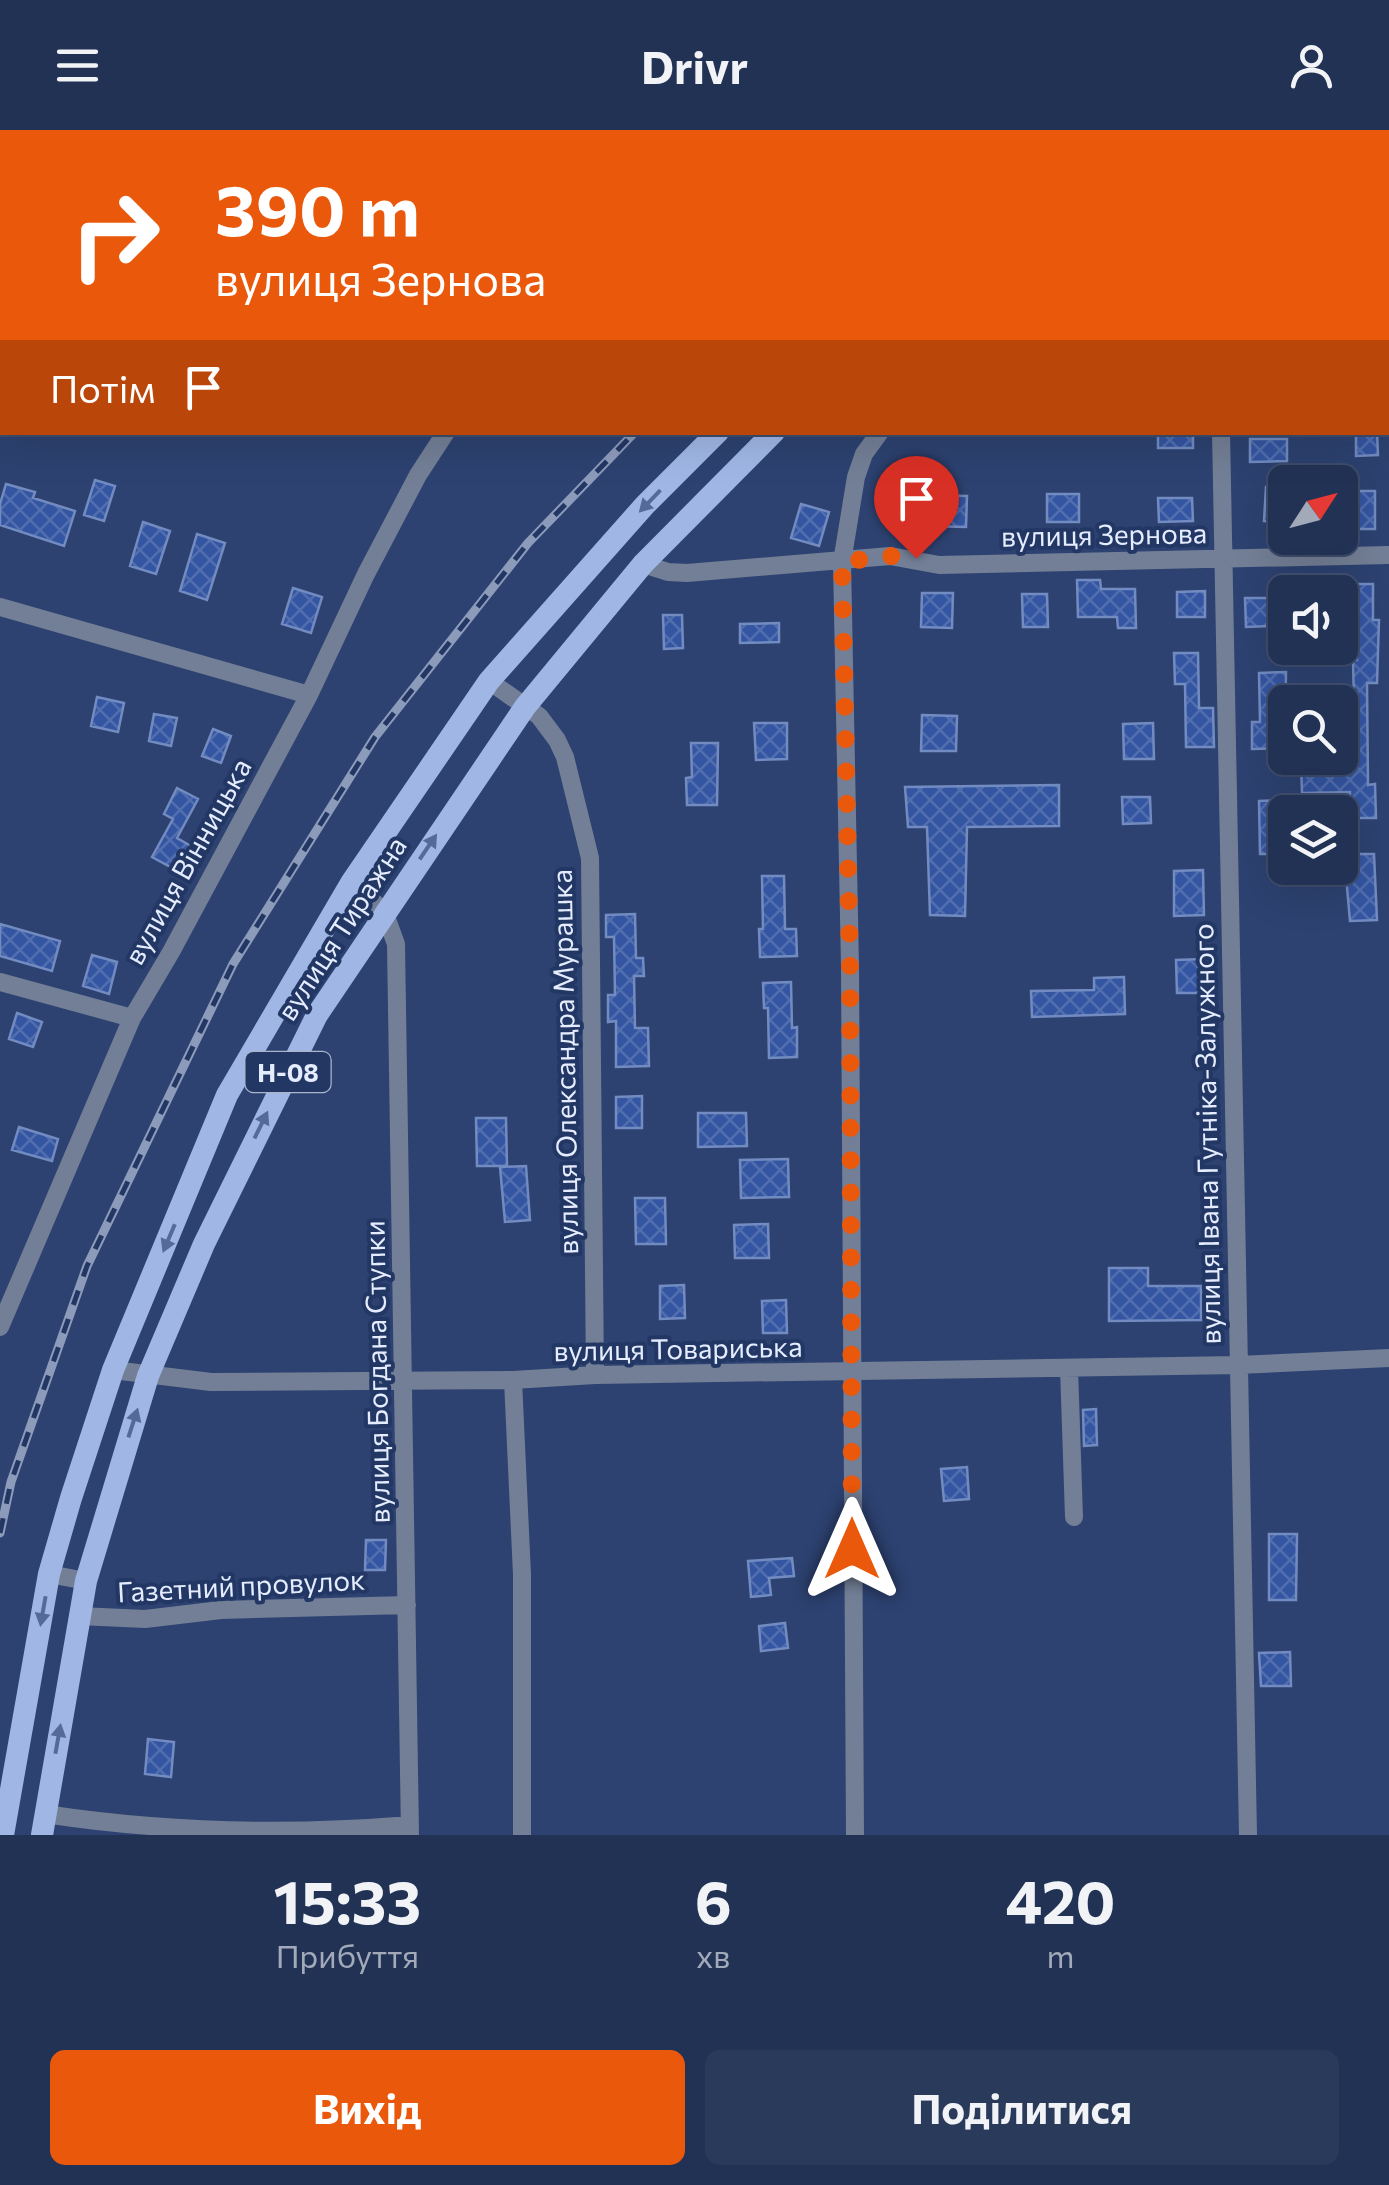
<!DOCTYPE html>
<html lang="uk">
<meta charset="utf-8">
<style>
body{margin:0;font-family:Commissioner,sans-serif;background:#2a3a5b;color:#f1f3f6;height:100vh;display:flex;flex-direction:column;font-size:38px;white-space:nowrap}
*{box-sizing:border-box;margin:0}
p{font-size:32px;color:#a2aab9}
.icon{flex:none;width:55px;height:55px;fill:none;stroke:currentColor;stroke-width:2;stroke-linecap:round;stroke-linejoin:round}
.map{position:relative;height:1705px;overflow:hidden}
.panel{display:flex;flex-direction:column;background:#223255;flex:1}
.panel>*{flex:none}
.hud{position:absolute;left:0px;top:0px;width:1390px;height:305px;box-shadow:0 10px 40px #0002,0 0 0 2px #3f4d6c;background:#ea580c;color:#fff;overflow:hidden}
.needle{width:65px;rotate:54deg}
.fabs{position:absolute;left:1268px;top:335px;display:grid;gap:20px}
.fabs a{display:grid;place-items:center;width:90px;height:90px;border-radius:15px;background:#223255;box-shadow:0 10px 40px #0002,0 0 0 2px #3f4d6c;font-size:50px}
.pin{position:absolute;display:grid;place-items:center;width:85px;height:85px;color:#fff;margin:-102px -42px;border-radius:50% 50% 50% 0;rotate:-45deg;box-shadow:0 0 10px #0007}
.pin .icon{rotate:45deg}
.me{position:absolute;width:110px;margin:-55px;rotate:0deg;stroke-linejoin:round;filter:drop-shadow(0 0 8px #0008)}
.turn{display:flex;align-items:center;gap:35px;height:210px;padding:0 50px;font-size:45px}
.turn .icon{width:130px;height:130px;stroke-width:2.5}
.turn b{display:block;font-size:70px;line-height:85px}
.then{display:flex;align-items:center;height:95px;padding:0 50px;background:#0003;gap:20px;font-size:38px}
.eta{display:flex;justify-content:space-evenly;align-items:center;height:170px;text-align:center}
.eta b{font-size:60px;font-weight:700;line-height:70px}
.button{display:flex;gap:20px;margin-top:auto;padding:20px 50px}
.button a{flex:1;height:115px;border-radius:15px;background:#ea580c;color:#fff;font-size:40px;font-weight:700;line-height:115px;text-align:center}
.button a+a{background:#2a3a5b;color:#f1f3f6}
header{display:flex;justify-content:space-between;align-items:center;height:130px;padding:0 50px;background:#223255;font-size:45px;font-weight:700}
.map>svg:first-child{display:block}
.building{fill:url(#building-cross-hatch);stroke:#728bc0;stroke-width:2.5}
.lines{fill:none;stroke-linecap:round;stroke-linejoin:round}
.minor{stroke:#737f96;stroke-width:18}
.major{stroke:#a0b7e6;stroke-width:22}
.rail-casing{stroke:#8d9bbb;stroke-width:9}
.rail{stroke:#233765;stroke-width:5;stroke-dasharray:15;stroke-linecap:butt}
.oneway{fill:#556a99}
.route{stroke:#ea580c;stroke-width:18;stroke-dasharray:0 32.4}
.labels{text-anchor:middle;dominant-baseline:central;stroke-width:8;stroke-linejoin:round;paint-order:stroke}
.shield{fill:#233765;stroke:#aab6d0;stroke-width:2.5}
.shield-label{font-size:25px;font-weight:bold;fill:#e4ecfe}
.street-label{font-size:28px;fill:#e4ecfe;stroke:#233765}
</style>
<header><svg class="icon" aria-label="menu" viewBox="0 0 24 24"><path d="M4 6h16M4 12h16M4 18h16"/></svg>Drivr<svg class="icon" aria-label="person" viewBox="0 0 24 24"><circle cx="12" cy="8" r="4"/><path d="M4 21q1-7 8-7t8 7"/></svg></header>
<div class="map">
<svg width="1389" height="1705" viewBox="0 0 1389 1705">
<defs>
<pattern id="building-cross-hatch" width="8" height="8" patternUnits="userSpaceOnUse" patternTransform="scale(2.5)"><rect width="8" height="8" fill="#3455a1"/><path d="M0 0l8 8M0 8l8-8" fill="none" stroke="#516eaf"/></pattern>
</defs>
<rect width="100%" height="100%" fill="#2d4271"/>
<path class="building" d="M1158 302H1193V318H1158Z
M1356 302H1377L1378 325 1356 326Z
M1250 309H1287V331L1250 332Z
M95 350 115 356 104 391 84 385Z
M6 354 35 362 33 368 75 381 64 416 0 395V374Z
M1266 357H1285V392L1264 391Z
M1356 361H1375V399H1357Z
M1047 364H1079V392H1047Z
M928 365 967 366 966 397 927 396Z
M1158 368H1192L1193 391 1159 392Z
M801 374 829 382 819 416 791 408Z
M143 392 170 401 156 444 130 436Z
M197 404 225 413 207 470 180 461Z
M1077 450H1100L1101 459H1135L1136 498H1118L1117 487H1078Z
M1350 454H1373V490H1379L1377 553H1367L1368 655 1375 654 1376 688H1350V662L1302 663 1301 634 1344 633 1340 574H1354L1353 530H1357L1356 479H1351Z
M293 458 322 467 311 503 282 494Z
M1205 461V487H1177V462Z
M922 463H953L952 498 921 497Z
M1022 464H1047L1048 497H1023Z
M1245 468H1269L1270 496 1246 497Z
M663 485H682L683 518 664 519Z
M779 493V512L740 513V494Z
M1174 523H1198L1199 578H1213L1214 617H1186L1185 554H1175Z
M1286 542 1285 618 1252 619V592H1260L1259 543Z
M97 567 124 573 118 602 91 596Z
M154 584 177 588 171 616 149 611Z
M922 585 957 586 956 621H921Z
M754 593H787V629L756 630Z
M1153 593 1154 629H1124L1123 594Z
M213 599 231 606 221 633 202 626Z
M691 613H718L717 675H687L686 648 692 647Z
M1059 655V696L967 697 965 786 930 785 927 697H908L905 657Z
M177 658 198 669 177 708 189 715 176 740 152 727 173 689 164 684Z
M1122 667H1150L1151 693 1123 694Z
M1285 670V724H1260L1259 671Z
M1344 724H1374L1377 790 1350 791Z
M1203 740 1204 785 1174 786V741Z
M762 746H784L785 799H796L797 826 760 827 759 799H763Z
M635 784 636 828H643L644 846H634L635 898H648L649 936 616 937V891L608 892V865H615L614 807H606V785Z
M0 794 60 811 52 841 0 826Z
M92 825 117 832 109 864 83 856Z
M1203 829 1204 863H1177L1176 830Z
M1124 847 1125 884 1032 887 1031 861 1094 860V848Z
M791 852 792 898 797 897V927L769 928 768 878H764L763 853Z
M17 883 42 892 33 917 9 909Z
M642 966V998H616V967Z
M698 983H746L747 1016 698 1017Z
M476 988H506L507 1036H477Z
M19 997 58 1009 52 1031 12 1020Z
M788 1029 789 1067 741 1068 740 1030Z
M526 1036 530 1090 505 1092 500 1037Z
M635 1068H665L666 1114H636Z
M768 1094 769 1128H735L734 1095Z
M1109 1138H1148V1156H1201V1190L1109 1191Z
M684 1155 685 1188 660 1189V1156Z
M786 1170 787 1203H763L762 1171Z
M1096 1279 1097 1315 1084 1316 1083 1280Z
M967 1337 969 1369 944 1371 941 1339Z
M1269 1404H1297L1296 1470H1269Z
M366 1410H386L385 1440H365Z
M792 1428 794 1446 769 1448 771 1465 751 1467 748 1431Z
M785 1493 788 1518 761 1521 759 1496Z
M1290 1522 1291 1556H1261L1259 1523Z
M148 1609 174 1612 171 1647 145 1644Z"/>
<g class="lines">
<path class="minor" d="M718 2 720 0
M1234 2 1238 0
M0 99 2 89
M1221 302 1248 1705
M643 434 668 442 687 443 890 426 939 435 1389 425
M0 477 309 565
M489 551 539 586 557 610 565 627 590 728 595 1245
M351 753 384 781 396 814 410 1705
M0 852 132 888
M0 1197 132 888 171 822 309 565 366 444 418 345 446 302
M1069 1238 1074 1387
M113 1240 211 1252 513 1250 595 1245 1238 1235 1389 1228
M513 1250 522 1445V1705
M49 1444 86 1451
M79 1486 145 1489 221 1480 407 1475
M45 1684C164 1702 290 1705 410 1695
M855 1705 850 837 842 432 856 347 864 324 880 302"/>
<path class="major" d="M993 2 995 0
M1039 2 1041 0
M3 1705 49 1444 71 1368 113 1240 227 965 351 753 489 551 645 375 718 302
M42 1705 86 1451 148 1246 204 1114 317 885 525 577 643 434 774 302"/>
<defs>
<path id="rail" d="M929 2 931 0
M0 1403 11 1352 87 1136 233 834 375 607 528 413 635 302"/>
</defs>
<use href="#rail" class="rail-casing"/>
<use href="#rail" class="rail"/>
</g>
<defs><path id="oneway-solid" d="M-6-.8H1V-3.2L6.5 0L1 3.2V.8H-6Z" transform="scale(2.5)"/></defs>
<g class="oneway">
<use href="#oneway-solid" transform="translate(650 371) rotate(134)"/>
<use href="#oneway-solid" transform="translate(428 717) rotate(-56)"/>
<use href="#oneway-solid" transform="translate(261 995) rotate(-64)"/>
<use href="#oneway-solid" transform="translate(169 1108) rotate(113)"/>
<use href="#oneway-solid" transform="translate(133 1293) rotate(-72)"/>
<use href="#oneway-solid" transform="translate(43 1481) rotate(100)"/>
<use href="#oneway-solid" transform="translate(58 1609) rotate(-80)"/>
</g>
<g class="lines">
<path class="route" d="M852 1419 850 837 842 432 890 426 916 428"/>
</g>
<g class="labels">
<rect class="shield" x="245.5" y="922" width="85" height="40" rx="8"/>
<g class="shield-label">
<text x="288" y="942">Н-08</text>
</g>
<g class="street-label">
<text transform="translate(1104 404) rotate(-1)">вулиця Зернова</text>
<text transform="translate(187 731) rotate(-61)">вулиця Вінницька</text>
<text transform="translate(341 798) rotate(-57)">вулиця Тиражна</text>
<text transform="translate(564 932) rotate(-91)">вулиця Олександра Мурашка</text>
<text transform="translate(1206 1004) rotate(-91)">вулиця Івана Гутніка-Залужного</text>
<text transform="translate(678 1218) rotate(-1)">вулиця Товариська</text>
<text transform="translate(376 1242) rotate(-91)">вулиця Богдана Ступки</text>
<text transform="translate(241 1455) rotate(-3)">Газетний провулок</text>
</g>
</g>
</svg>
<div class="fabs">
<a><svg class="needle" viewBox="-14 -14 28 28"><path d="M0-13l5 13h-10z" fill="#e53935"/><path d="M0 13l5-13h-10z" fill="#a2aab9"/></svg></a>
<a><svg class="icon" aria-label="sound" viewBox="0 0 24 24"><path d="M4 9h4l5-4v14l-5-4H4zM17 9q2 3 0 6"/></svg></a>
<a><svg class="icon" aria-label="search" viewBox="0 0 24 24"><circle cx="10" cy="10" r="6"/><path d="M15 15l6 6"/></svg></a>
<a><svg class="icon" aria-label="layers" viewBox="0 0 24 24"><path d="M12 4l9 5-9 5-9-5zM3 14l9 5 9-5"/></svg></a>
</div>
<div class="pin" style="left:916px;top:428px;background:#d93025"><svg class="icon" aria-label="arrive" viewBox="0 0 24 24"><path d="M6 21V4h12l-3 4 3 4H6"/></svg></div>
<svg class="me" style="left:852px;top:1419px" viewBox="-20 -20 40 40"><path d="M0-17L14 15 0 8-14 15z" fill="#ea580c" stroke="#fff" stroke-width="4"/></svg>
<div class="hud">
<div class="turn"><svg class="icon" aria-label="right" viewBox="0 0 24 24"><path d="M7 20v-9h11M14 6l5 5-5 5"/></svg><div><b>390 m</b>вулиця Зернова</div></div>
<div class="then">Потім<svg class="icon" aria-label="arrive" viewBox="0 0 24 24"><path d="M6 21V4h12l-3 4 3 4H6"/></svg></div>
</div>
</div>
<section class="panel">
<div class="eta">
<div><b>15:33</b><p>Прибуття</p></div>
<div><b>6</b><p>хв</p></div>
<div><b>420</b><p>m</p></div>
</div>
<div class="button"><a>Вихід</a><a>Поділитися</a></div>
</section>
